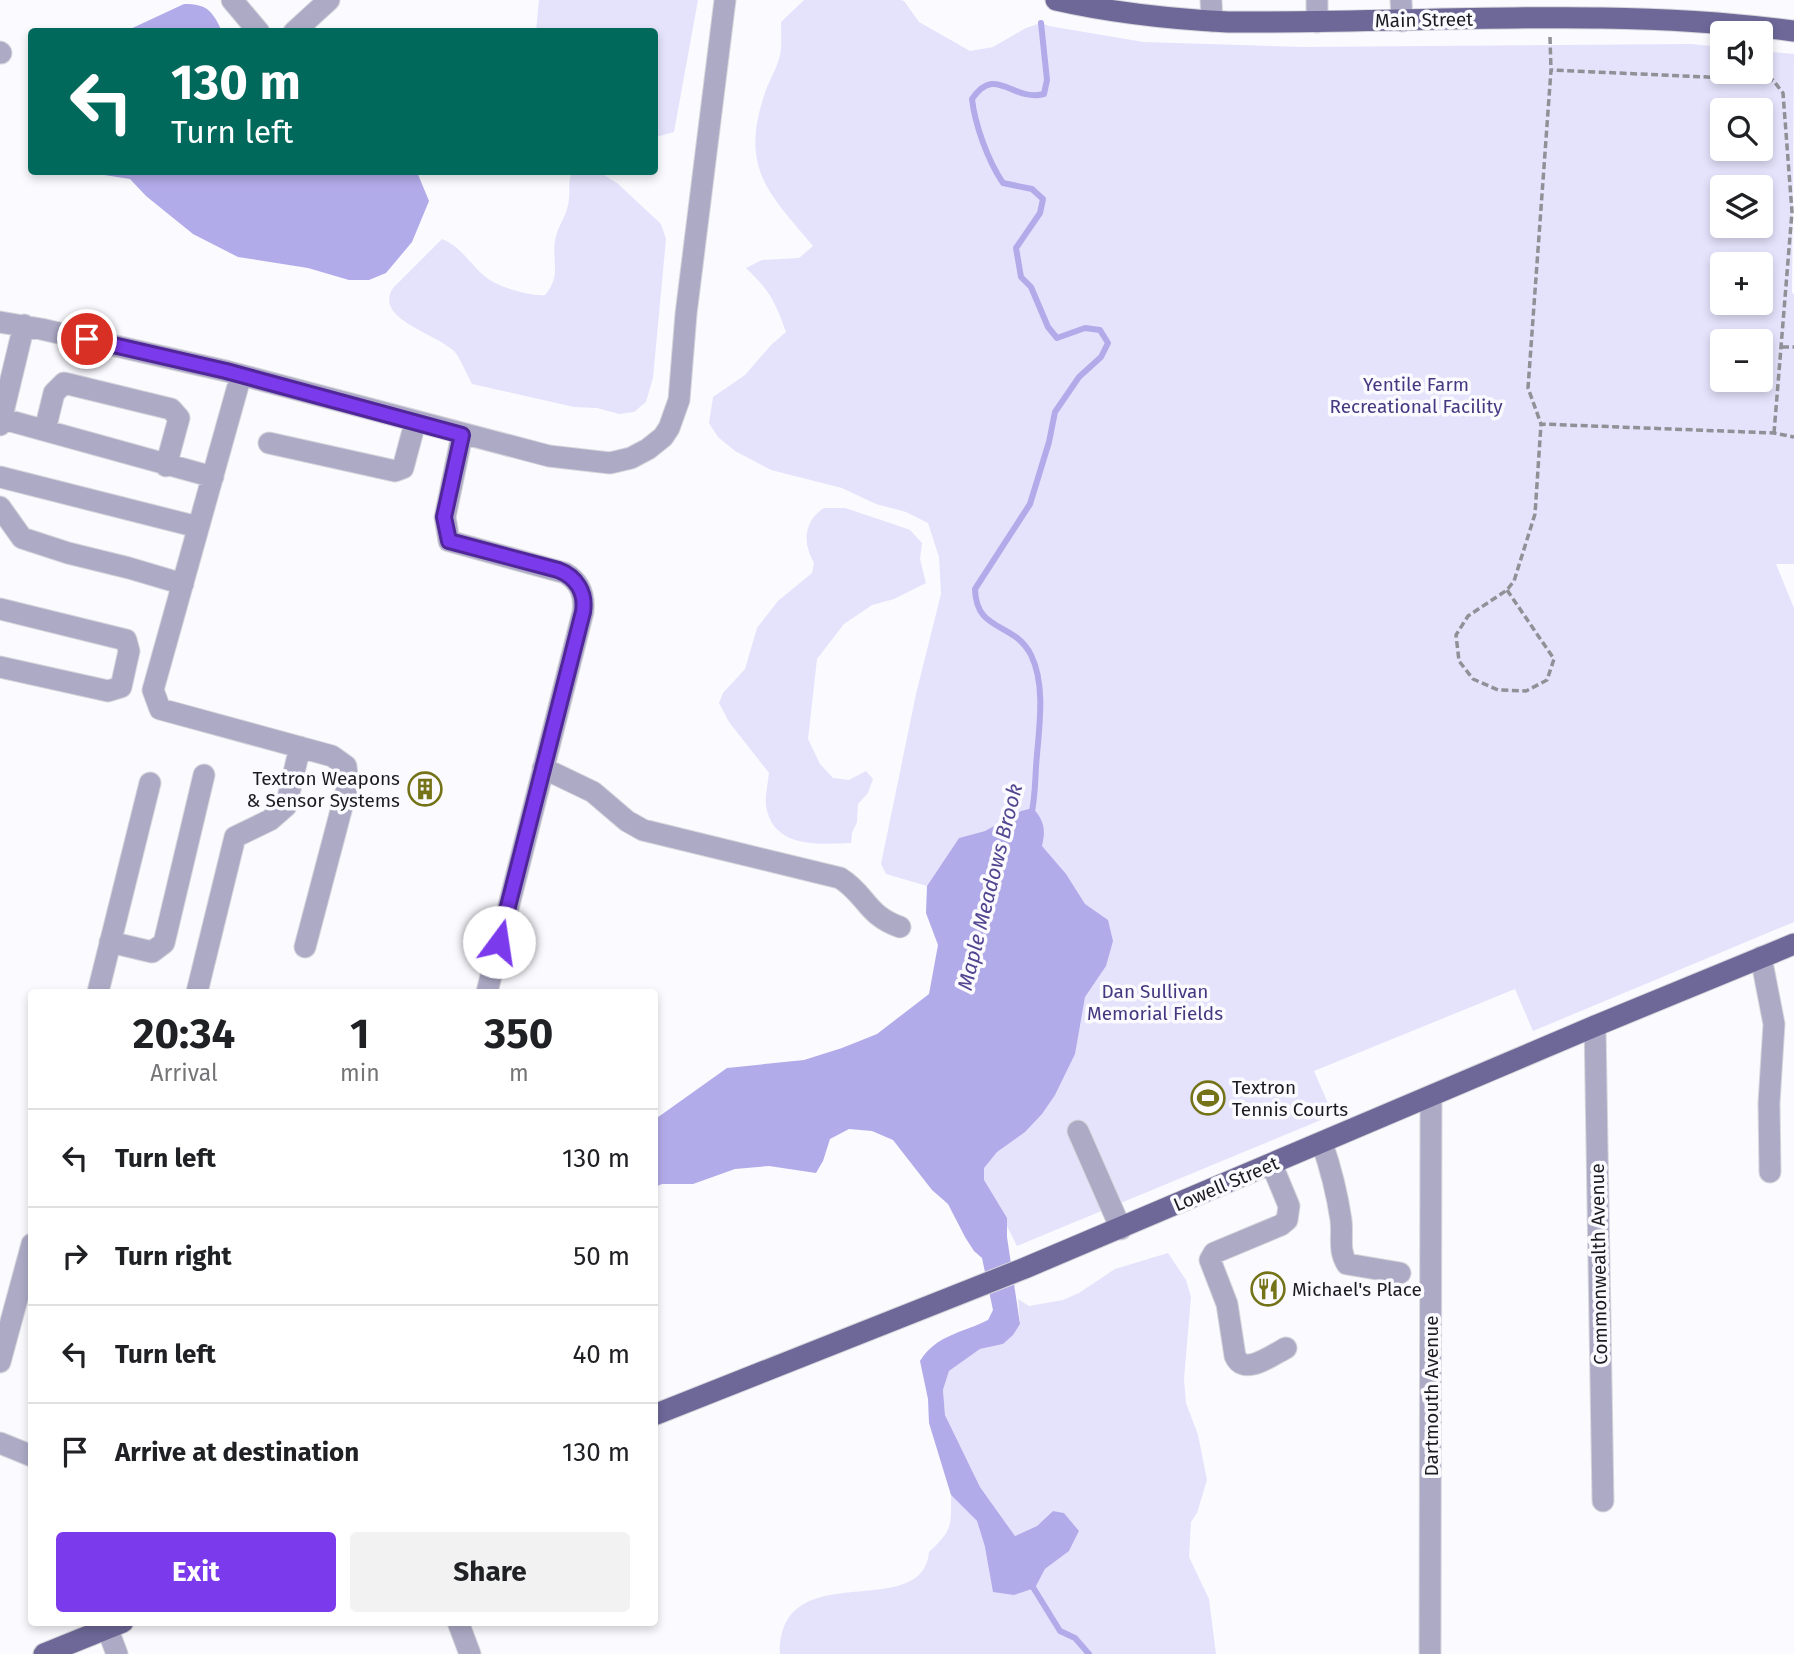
<!DOCTYPE html>
<meta charset="utf-8">
<style>
body{margin:0;font-family:"Fira Sans",sans-serif;background:#f2f2f2;color:#202124;height:100vh;display:flex;flex-direction:column;font-size:26px;white-space:nowrap}
*{box-sizing:border-box;margin:0}
p{font-size:23px;color:#757577}
.icon{flex:none;width:38px;height:38px;fill:none;stroke:currentColor;stroke-width:2;stroke-linecap:round;stroke-linejoin:round}
.map{position:relative;flex:1;overflow:hidden}
.details{position:absolute;left:28px;top:989px;width:630px;height:637px;display:flex;flex-direction:column;background:#fff;border-radius:7px;box-shadow:0 4px 10px #0003}
.details>*{flex:none}
.guide{position:absolute;left:28px;top:28px;width:630px;height:147px;border-radius:7px;box-shadow:0 4px 10px #0003;background:#00695c;color:#fff;overflow:hidden}
.tools{position:absolute;left:1710px;top:21px;display:grid;gap:14px}
.tools a{display:grid;place-items:center;width:63px;height:63px;border-radius:7px;background:#fff;box-shadow:0 4px 10px #0003;font-size:35px}
.pin{position:absolute;display:grid;place-items:center;width:60px;height:60px;color:#fff;margin:-30px;border:4px solid #fff;border-radius:50%;box-shadow:0 2px 7px #0007}
.me{position:absolute;width:77px;margin:-38px;rotate:14deg;stroke-linejoin:round;filter:drop-shadow(0 0 5px #0008)}
.turn{display:flex;align-items:center;gap:24px;height:147px;padding:0 28px;font-size:32px}
.turn .icon{width:91px;height:91px;stroke-width:2.5}
.turn b{display:block;font-size:49px;line-height:60px}
.eta{display:flex;justify-content:space-evenly;align-items:center;height:119px;text-align:center}
.eta b{font-size:42px;font-weight:700;line-height:49px}
.primary-button{display:flex;gap:14px;margin-top:auto;padding:14px 28px}
.primary-button a{flex:1;height:80px;border-radius:7px;background:#7c3aed;color:#fff;font-size:28px;font-weight:700;line-height:80px;text-align:center}
.primary-button a+a{background:#f2f2f2;color:#202124}
ul{padding:0;list-style:none}
li{display:flex;align-items:center;gap:21px;height:98px;padding:0 28px;border-top:2px solid #e0e0e0}
li div{flex:1}
li b{display:block;font-size:26px}
li em{font-style:normal}
.map>svg:first-child{display:block}
.green{fill:#e5e3fc;fill-rule:evenodd}
.water{fill:#b2abe9}
.lines{fill:none;stroke-linecap:round;stroke-linejoin:round}
.stream{stroke:#b2abe9;stroke-width:6}
.minor-casing{stroke:#d6d6dc;stroke-width:23}
.major-casing{stroke:#d6d6dc;stroke-width:23}
.path{stroke:#909096;stroke-width:3.5;stroke-dasharray:7 3.5;stroke-linecap:butt}
.minor{stroke:#adaac6;stroke-width:21}
.major{stroke:#6d6898;stroke-width:21}
.route-casing{stroke:#51269a;stroke-width:18}
.route{stroke:#7c3aed;stroke-width:12}
.labels{text-anchor:middle;dominant-baseline:central;stroke-width:7;stroke-linejoin:round;paint-order:stroke}
.street-label{font-size:19px;fill:#1b1b22;stroke:#fafaff}
.park-label{font-size:19px;fill:#453780;stroke:#fafaff}
.poi-label{font-size:19px;fill:#1b1b22;stroke:#fafaff;text-anchor:start}
.water-label{font-size:21px;font-style:italic;fill:#534590;stroke:#fafaff}
</style>
<div class="map">
<svg width="1794" height="1654" viewBox="0 0 1794 1654">
<rect width="100%" height="100%" fill="#fafaff"/>
<path class="green" d="M539 0H698L674 132 660 136 655 135 654 32 536 31Z
M804 0H900L904 1 919 22 970 51 993 47 1026 28 1041 23 1049 26 1143 42 1303 47 1691 44 1722 47V72H1760L1761 51 1794 54 1792 293 1794 294V564H1776L1794 608V922L1533 1031 1515 989 1314 1071 1333 1115 1017 1246 945 1104 1021 811 985 831 959 838 927 886 886 874 881 864 916 694 941 594 939 557 928 523 906 512 876 504 842 488 771 470 735 451 718 437 709 423 713 397 745 375 771 345 786 332C775 301 770 291 746 268L762 260 799 258 813 246C769 193 740 169 764 96 768 82 777 69 780 55 782 45 781 33 781 22ZM1722 110H1760V149H1722ZM1722 187H1760V226H1722ZM1722 264H1760V303H1722ZM1722 341H1760V380H1722Z
M572 172H599L617 183 661 224 666 239 653 378 646 402 634 412 619 414 597 408 574 407 472 384C467 375 460 357 454 351 436 333 373 319 393 288L442 239C462 247 471 266 487 278 498 287 532 297 545 295 563 274 550 258 556 236 559 225 566 216 568 205 571 193 567 182 572 172Z
M824 508H845L893 524 910 530 922 543 920 559 926 583 894 599 872 605 844 624 817 659 808 739 820 764 833 778 849 780 866 771 873 779 868 793 858 804 857 822 852 833 851 843C819 844 773 849 766 806 765 796 768 783 769 773L729 722 719 703 723 693 745 669 757 628 778 601 812 573 814 563C802 542 804 521 824 508Z
M1168 1253 1186 1280 1191 1297 1184 1379 1186 1403 1198 1435 1207 1480 1197 1513 1191 1522 1189 1557 1209 1599 1216 1654H780C779 1552 922 1625 929 1552 953 1529 951 1527 951 1495L977 1521 985 1547 1035 1588 1045 1569 1069 1551 1079 1531 1064 1513 1053 1511 1037 1526 1015 1536 980 1487 945 1415 943 1390 949 1371 980 1349 1003 1344 1020 1324 1018 1299 1029 1306 1063 1300 1079 1293 1115 1269Z"/>
<path class="water" d="M184 4C208 4 212 11 222 31H126Z
M85 172H417L429 201 412 242 386 273 369 280H349L308 268 238 257 193 234 146 196 130 179Z
M1033 808C1044 821 1046 829 1042 846L1066 874 1085 904 1108 920 1113 941 1106 966 1085 997 1075 1054 1055 1095 1042 1114 1025 1132 997 1152 984 1168V1180L1007 1218V1237L1020 1324 1013 1335 1003 1344 980 1349 949 1371 943 1390 945 1415 980 1487 1015 1536 1037 1526 1053 1511 1064 1513 1079 1531 1069 1551 1045 1569 1035 1588 1014 1595 993 1592 985 1547 977 1521 951 1495 929 1423 928 1399 920 1361C936 1335 962 1333 988 1320L993 1310 982 1258 974 1251 965 1237 948 1204 932 1190 893 1140 872 1131 849 1129 830 1139 823 1161 816 1173 769 1166 735 1169 693 1184H662L655 1187 654 1120 727 1068 804 1060 842 1048 877 1034 929 994 938 945 926 913 927 886 959 838 985 831 1021 811Z"/>
<g class="lines">
<path class="stream" d="M1031 816C1035 800 1035 783 1036 767 1038 734 1047 687 1031 655 1014 621 976 633 975 589L1030 504 1049 442 1055 412 1079 377 1101 357 1108 343 1100 330 1085 328 1057 338 1048 327 1031 287 1021 277 1016 248 1040 213 1043 199 1032 189 1003 183C988 161 975 125 972 99 996 64 1011 102 1044 94L1047 80 1041 23
M1031 1584 1060 1631 1075 1638 1089 1654"/>
<defs>
<path id="minor" d="M232 0 259 32
M1211 0 1212 21
M1317 0V22
M1401 0 1402 21
M294 32 329 0
M0 52 1 53
M0 322 41 329 226 371 549 456 610 463 631 458 648 449 663 437 669 428 679 400 686 314 725 0
M241 375 153 690 160 709 332 756 346 766 348 784 305 947
M0 418 213 477
M0 425 24 325
M45 430 54 393 64 383 171 409 179 418 166 466
M462 435 445 517 449 541 565 573C580 582 585 594 583 612L487 992
M269 443 395 471 403 468 415 423
M0 477 198 527
M0 507 22 538 68 553 129 568 183 584
M0 609 126 640 129 651 121 687 108 691 0 667
M543 768 593 792 627 821 643 830 840 878C867 895 866 915 900 927
M110 942 152 952 164 943 204 775
M1761 957 1774 1024 1769 1103 1770 1172
M98 992 150 783
M197 992 235 837 270 820 286 806 300 747
M1595 1026 1603 1501
M1078 1131 1121 1229
M1322 1143C1331 1169 1337 1193 1341 1220 1343 1236 1338 1250 1347 1264L1400 1273
M1272 1165 1289 1206 1287 1220 1281 1225 1214 1253 1210 1260 1227 1304 1235 1356C1244 1377 1272 1355 1286 1348
M0 1362 32 1244
M0 1443 32 1456
M105 1622 117 1654
M458 1622 470 1654
M1430 1654 1431 1096"/>
<path id="major" d="M1056 0C1113 13 1170 19 1228 22 1417 24 1606 6 1794 31
M654 1415 1025 1268 1595 1026 1794 944
M44 1654 123 1622"/>
</defs>
<use href="#minor" class="minor-casing"/>
<use href="#major" class="major-casing"/>
<path class="path" d="M1550 37 1551 70
M1782 347H1794
M1774 433 1792 212 1783 93 1773 80 1551 70 1528 388 1541 424 1774 433 1794 437
M1507 590 1554 659 1547 680 1526 691 1498 690 1473 679 1459 661 1456 635 1468 616 1507 590 1514 581 1535 514 1541 424"/>
<use href="#minor" class="minor"/>
<use href="#major" class="major"/>
</g>
<g class="lines">
<defs>
<path id="route" d="M87 339 226 371 462 435 444 517 449 541 558 570C577 577 586 593 583 612L499 942"/>
</defs>
<use href="#route" class="route-casing"/>
<use href="#route" class="route"/>
</g>
<defs>
<symbol id="building-ring" viewBox="-11 -11 22 22"><circle r="9.5" fill="#fafaff" stroke="#747317" stroke-width="1.5"/><path d="M-4-6H4V6H1V3H-1V6H-4ZM-2.5-4.3h1.7v1.8h-1.7ZM.8-4.3h1.7v1.8H.8ZM-2.5-1h1.7V.8h-1.7ZM.8-1h1.7V.8H.8Z" fill="#747317"/></symbol>
<symbol id="stadium-ring" viewBox="-11 -11 22 22"><circle r="9.5" fill="#fafaff" stroke="#747317" stroke-width="1.5"/><path d="M0-5a6.5 5 0 1 0 0 10a6.5 5 0 1 0 0-10ZM-3.5-1.8h7v3.6h-7Z" fill="#747317"/></symbol>
<symbol id="restaurant-ring" viewBox="-11 -11 22 22"><circle r="9.5" fill="#fafaff" stroke="#747317" stroke-width="1.5"/><path d="M-5-6h1v4h1v-4h1v4h1v-4h1v5L-1.5 .5V6h-2V.5L-5-1ZM5-6V6H3V1.5H1.5Q1.5-4 5-6Z" fill="#747317"/></symbol>
</defs>
<g fill-rule="evenodd">
<use href="#building-ring" x="406" y="770" width="38" height="38"/>
<use href="#stadium-ring" x="1189" y="1079" width="38" height="38"/>
<use href="#restaurant-ring" x="1249" y="1270" width="38" height="38"/>
</g>
<g class="labels">
<g class="street-label">
<text transform="translate(1424 20) rotate(-1)">Main Street</text>
<text transform="translate(1226 1184) rotate(-23)">Lowell Street</text>
<text transform="translate(1599 1264) rotate(-91)">Commonwealth Avenue</text>
<text transform="translate(1431 1396) rotate(-90)">Dartmouth Avenue</text>
</g>
<g class="park-label">
<text x="1416" y="384">Yentile Farm<tspan x="1416" dy="22">Recreational Facility</tspan></text>
<text x="1155" y="991">Dan Sullivan<tspan x="1155" dy="22">Memorial Fields</tspan></text>
</g>
<g class="poi-label">
<text x="400" y="778" text-anchor="end">Textron Weapons<tspan x="400" dy="22">&amp; Sensor Systems</tspan></text>
<text x="1232" y="1087">Textron<tspan x="1232" dy="22">Tennis Courts</tspan></text>
<text x="1292" y="1289">Michael's Place</text>
</g>
<g class="water-label">
<text transform="translate(990 887) rotate(-76)">Maple Meadows Brook</text>
</g>
</g>
</svg>
<div class="tools">
<a><svg class="icon" aria-label="sound" viewBox="0 0 24 24"><path d="M4 9h4l5-4v14l-5-4H4zM17 9q2 3 0 6"/></svg></a>
<a><svg class="icon" aria-label="search" viewBox="0 0 24 24"><circle cx="10" cy="10" r="6"/><path d="M15 15l6 6"/></svg></a>
<a><svg class="icon" aria-label="layers" viewBox="0 0 24 24"><path d="M12 4l9 5-9 5-9-5zM3 14l9 5 9-5"/></svg></a>
<a>+</a>
<a>−</a>
</div>
<div class="pin" style="left:87px;top:339px;background:#d93025"><svg class="icon" aria-label="arrive" viewBox="0 0 24 24"><path d="M6 21V4h12l-3 4 3 4H6"/></svg></div>
<svg class="me" style="left:499px;top:942px" viewBox="-20 -20 40 40"><circle r="19" fill="#fff"/><path d="M0-13L10 11 0 6-10 11z" fill="#7c3aed"/></svg>
<div class="guide">
<div class="turn"><svg class="icon" aria-label="left" viewBox="0 0 24 24"><path d="M17 20v-9H6M10 6l-5 5 5 5"/></svg><div><b>130 m</b>Turn left</div></div>
</div>
<section class="details">
<div class="eta">
<div><b>20:34</b><p>Arrival</p></div>
<div><b>1</b><p>min</p></div>
<div><b>350</b><p>m</p></div>
</div>
<ul>
<li><svg class="icon" aria-label="left" viewBox="0 0 24 24"><path d="M17 20v-9H6M10 6l-5 5 5 5"/></svg><div><b>Turn left</b></div><em>130 m</em></li>
<li><svg class="icon" aria-label="right" viewBox="0 0 24 24"><path d="M7 20v-9h11M14 6l5 5-5 5"/></svg><div><b>Turn right</b></div><em>50 m</em></li>
<li><svg class="icon" aria-label="left" viewBox="0 0 24 24"><path d="M17 20v-9H6M10 6l-5 5 5 5"/></svg><div><b>Turn left</b></div><em>40 m</em></li>
<li><svg class="icon" aria-label="arrive" viewBox="0 0 24 24"><path d="M6 21V4h12l-3 4 3 4H6"/></svg><div><b>Arrive at destination</b></div><em>130 m</em></li>
</ul>
<div class="primary-button"><a>Exit</a><a>Share</a></div>
</section>
</div>
